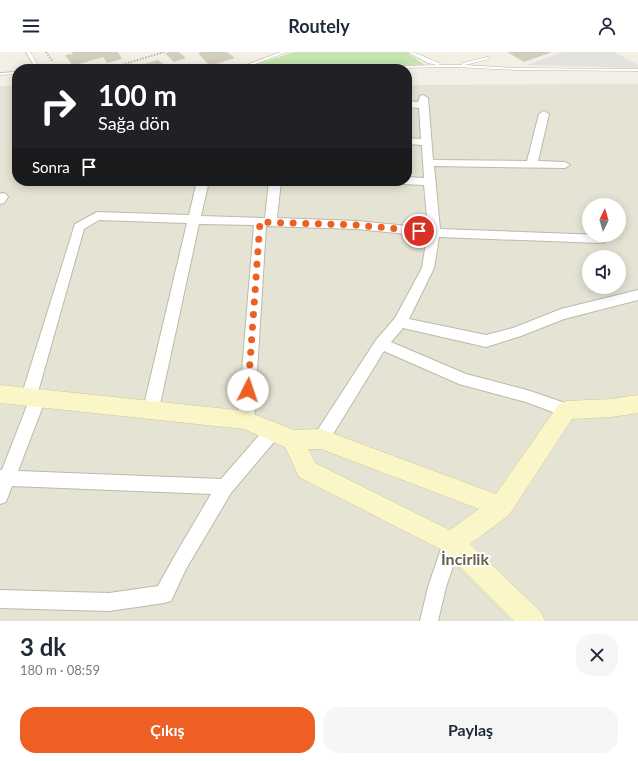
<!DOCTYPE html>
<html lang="tr">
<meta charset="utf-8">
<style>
body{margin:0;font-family:Lato,sans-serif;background:#f6f6f7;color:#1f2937;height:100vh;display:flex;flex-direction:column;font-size:15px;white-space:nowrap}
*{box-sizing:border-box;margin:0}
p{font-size:13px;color:#747a83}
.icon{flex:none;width:22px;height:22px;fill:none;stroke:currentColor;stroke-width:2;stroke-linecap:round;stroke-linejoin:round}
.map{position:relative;height:569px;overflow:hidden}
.details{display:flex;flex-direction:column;background:#fff;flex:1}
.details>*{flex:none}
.guide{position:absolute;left:12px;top:12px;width:400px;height:122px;border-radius:16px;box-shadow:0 2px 10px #0003;background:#202124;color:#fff;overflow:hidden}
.needle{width:26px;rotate:5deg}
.fabs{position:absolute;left:582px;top:146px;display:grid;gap:8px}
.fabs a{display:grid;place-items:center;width:44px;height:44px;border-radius:50%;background:#fff;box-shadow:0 2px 10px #0003;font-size:20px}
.pin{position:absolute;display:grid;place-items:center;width:34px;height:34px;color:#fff;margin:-17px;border:2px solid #fff;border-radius:50%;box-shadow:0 1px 4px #0007}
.me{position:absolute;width:44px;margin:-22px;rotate:4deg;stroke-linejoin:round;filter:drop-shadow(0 0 3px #0008)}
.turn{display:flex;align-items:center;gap:14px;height:84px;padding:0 20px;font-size:18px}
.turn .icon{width:52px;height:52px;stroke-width:2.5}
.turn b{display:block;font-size:28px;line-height:34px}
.then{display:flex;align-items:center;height:38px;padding:0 20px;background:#0003;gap:8px;font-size:15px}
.round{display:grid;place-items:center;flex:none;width:42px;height:42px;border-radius:16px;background:#f6f6f7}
.headline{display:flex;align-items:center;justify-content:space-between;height:68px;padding:0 20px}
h1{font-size:24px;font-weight:700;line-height:30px}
.cta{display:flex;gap:8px;margin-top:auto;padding:8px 20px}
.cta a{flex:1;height:46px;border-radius:16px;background:#ed5f22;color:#fff;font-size:16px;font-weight:700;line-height:46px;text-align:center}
.cta a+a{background:#f6f6f7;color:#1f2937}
header{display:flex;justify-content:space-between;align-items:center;height:52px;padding:0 20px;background:#fff;font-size:18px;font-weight:700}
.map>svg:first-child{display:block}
.residential{fill:#e5e3d4;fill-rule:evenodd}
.green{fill:#c5e4b1}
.parking{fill:#e3e2de}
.building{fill:#d3cdbc}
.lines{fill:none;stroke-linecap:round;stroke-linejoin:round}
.lane-casing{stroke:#bdb9a9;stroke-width:1}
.street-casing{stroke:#bdb9a9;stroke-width:2}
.secondary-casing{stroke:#cfc998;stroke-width:1}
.path{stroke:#beb79b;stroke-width:2;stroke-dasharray:1.5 1.5;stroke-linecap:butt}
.lane{fill:#fff;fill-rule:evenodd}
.street{fill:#fff;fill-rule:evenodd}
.secondary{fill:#fbf6c7;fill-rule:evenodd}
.route{stroke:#ed5f22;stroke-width:7;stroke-dasharray:0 12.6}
.labels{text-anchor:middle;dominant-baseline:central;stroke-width:4;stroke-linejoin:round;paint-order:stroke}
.near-quarter-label{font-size:16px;font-weight:bold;fill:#66604e;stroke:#fff}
</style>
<header><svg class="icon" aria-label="menu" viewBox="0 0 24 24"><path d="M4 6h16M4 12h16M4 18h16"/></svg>Routely<svg class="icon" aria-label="person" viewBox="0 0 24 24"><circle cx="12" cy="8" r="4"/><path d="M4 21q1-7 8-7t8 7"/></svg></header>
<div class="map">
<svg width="638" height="569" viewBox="0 0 638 569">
<rect width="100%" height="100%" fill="#f2f0e6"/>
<path class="residential" d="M638 32V569H0V34H17V129H407V33ZM589 153H619V183H589ZM589 205H619V235H589Z"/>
<path class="green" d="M294 0H406L425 13 241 17Z"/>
<path class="parking" d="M563 0H614L638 13V16L527 13Z"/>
<path class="building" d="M72 0H118L122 7 107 11 103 5 73 14 65 3 73 2Z
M171 0H179L186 6 174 10 165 1Z
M202 0H227L235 6 210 14 198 1Z
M507 0H552L524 10Z
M158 8 163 12 146 17 141 13Z"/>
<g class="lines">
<defs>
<path id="lane" d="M26 0H30L40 17H36Z
M281 0H287L241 17H235Z
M408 0C419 0 429 8 440 11L439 13H462V11L487 5H489V7L465 13 516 16 638 17V19L516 18 456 15 336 17 338 16 437 13 428 11Z
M17 20V22L0 23V21Z"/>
<path id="street" d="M423 43 428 46 433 108 527 109 539 62 544 59 549 62 538 109 565 110 570 113 565 116 434 114 440 177 602 183 605 184 607 187 605 190 601 191 439 185 434 216 409 267 486 283 513 276 561 257 638 238V248L564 267 521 284 486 295 403 276 391 290 466 322 527 338 571 353 574 358 571 363 566 365 526 350 459 332 384 299 327 392 321 394 315 392 313 387 315 382 376 288 395 266 422 216 427 184 357 177 266 174 254 368 251 373 246 375 241 373 238 368 254 173 199 172 159 357 156 362 151 364 146 362 143 357 187 171 99 168 84 177 38 340 43 341 46 346 18 419 221 427 267 374 273 372 279 374 281 379 279 384 231 441 186 517 171 549 164 551 109 559 0 556V538L109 541 158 534 174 505 211 442 12 434 6 450 0 452V418H2L28 351 24 350 21 345 75 172 97 160 189 163 197 129H209L201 164 265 166 269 129H281L277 166 357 169 428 176 424 133 402 132 400 129H407V125L424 126 422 93 407 92V86L421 87 419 56 407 55V49L418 50 420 44Z
M2 141 6 142 8 145 4 151 0 152V142Z
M452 482 458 485 461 491 446 535 438 569H420L428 535 443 491 446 485Z"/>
<path id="secondary" d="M0 333 246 359 294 378 321 377 496 442 559 352 566 349 611 347 638 343V361L611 365 572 367 509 463 470 492 541 560 545 569H514L444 499 299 425 285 395 244 377 0 351ZM308 397H321L479 457 450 478 315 411Z"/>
</defs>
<use href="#lane" class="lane-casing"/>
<use href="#street" class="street-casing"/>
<use href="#secondary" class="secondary-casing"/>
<path class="path" d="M46 0 53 10
M108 17 164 0"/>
<use href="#lane" class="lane"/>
<use href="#street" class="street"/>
<use href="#secondary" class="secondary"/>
</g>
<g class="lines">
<path class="route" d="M248 338 260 170 357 173 419 179"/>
</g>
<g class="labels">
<g class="near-quarter-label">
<text x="465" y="506">İncirlik</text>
</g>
</g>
</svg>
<div class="fabs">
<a><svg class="needle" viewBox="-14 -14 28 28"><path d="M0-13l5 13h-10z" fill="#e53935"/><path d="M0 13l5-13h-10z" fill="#747a83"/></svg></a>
<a><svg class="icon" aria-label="sound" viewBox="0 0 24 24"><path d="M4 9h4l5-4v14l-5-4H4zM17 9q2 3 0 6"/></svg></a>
</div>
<div class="pin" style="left:419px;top:179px;background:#d93025"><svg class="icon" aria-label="arrive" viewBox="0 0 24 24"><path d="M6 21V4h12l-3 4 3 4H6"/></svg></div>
<svg class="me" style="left:248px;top:338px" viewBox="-20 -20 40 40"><circle r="19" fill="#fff"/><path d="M0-13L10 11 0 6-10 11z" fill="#ed5f22"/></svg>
<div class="guide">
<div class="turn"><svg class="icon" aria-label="right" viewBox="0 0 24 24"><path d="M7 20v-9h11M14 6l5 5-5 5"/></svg><div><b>100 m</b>Sağa dön</div></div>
<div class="then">Sonra<svg class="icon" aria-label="arrive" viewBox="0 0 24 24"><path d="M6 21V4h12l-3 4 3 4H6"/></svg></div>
</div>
</div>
<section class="details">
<div class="headline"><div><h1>3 dk</h1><p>180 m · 08:59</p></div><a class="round"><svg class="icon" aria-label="close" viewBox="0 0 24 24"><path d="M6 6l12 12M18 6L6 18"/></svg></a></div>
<div class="cta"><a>Çıkış</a><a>Paylaş</a></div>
</section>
